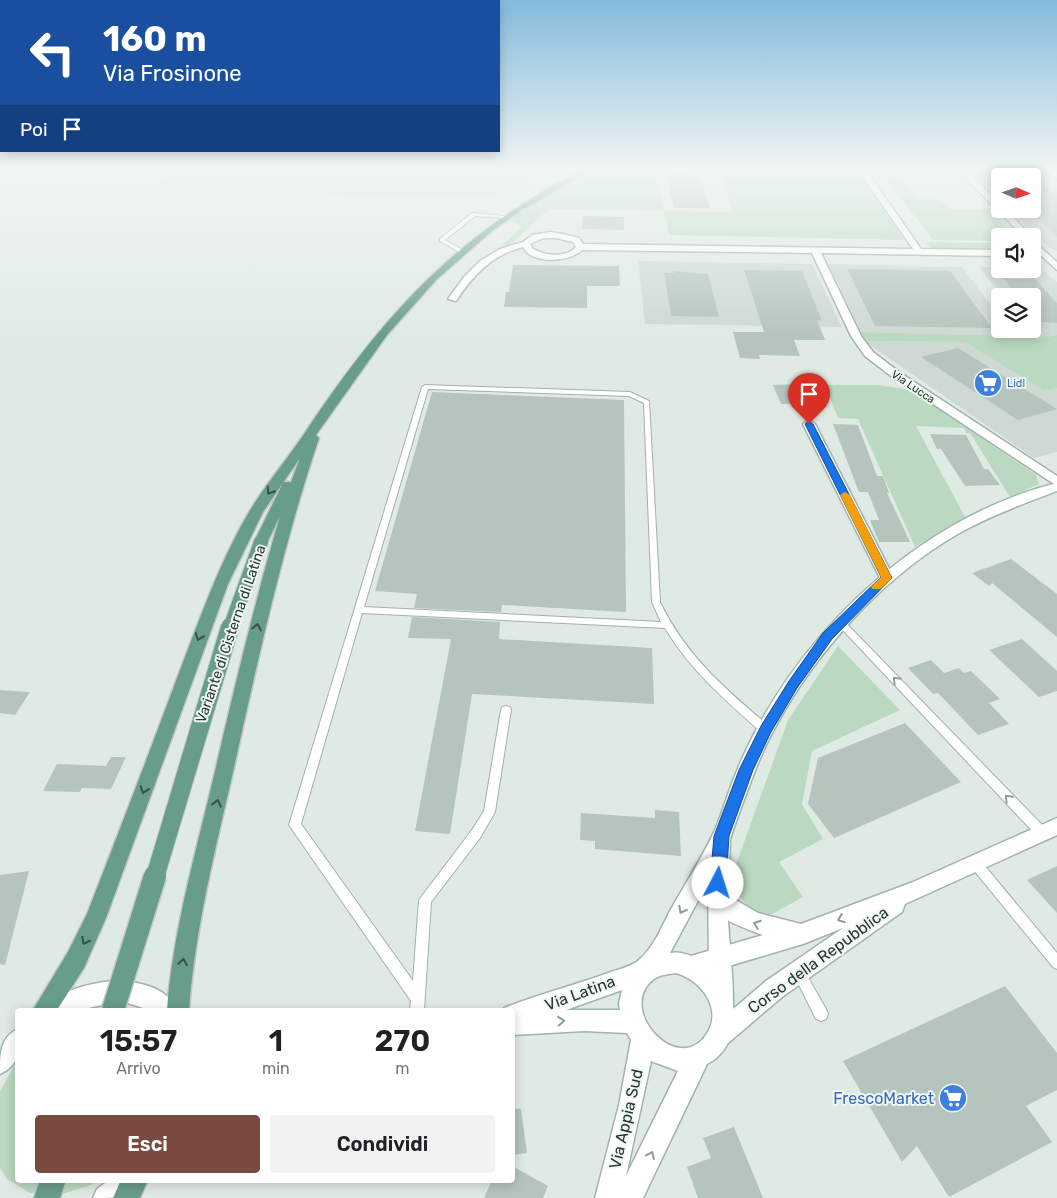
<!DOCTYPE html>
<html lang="it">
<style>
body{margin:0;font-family:Rubik,sans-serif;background:#f2f2f2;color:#202124;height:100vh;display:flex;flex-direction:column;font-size:19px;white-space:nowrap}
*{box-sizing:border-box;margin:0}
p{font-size:16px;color:#757577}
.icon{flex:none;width:28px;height:28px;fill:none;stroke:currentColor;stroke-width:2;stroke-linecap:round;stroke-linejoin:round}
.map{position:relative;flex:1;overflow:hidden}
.panel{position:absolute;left:15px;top:1008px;width:500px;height:175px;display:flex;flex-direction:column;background:#fff;border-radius:5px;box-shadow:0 2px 12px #0003}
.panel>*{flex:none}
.hud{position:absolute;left:0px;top:0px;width:500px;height:152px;box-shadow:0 2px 12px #0003;background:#1a4fa0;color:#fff;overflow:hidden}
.needle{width:32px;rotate:92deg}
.buttons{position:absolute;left:991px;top:168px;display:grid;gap:10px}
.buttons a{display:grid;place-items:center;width:50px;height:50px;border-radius:5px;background:#fff;box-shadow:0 2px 12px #0003;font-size:25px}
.pin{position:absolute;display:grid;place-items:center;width:42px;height:42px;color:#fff;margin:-51px -21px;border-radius:50% 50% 50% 0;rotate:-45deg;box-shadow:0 0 5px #0007}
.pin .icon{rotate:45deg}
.me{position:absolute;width:55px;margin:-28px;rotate:5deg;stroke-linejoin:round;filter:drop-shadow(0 0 4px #0008)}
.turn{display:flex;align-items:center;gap:18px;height:105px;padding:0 20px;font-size:22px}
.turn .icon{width:65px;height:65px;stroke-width:2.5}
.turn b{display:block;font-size:35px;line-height:42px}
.then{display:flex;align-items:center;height:48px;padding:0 20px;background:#0003;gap:10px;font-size:19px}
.eta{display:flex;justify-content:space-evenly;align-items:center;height:85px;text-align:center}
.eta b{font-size:30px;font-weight:600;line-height:35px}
.button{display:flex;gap:10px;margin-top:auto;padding:10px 20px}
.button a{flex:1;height:58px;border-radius:5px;background:#7a493f;color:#fff;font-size:20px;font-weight:600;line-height:58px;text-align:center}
.button a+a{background:#f2f2f2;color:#202124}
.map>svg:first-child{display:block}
.built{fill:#ced9d3}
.green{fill:#bad9c0}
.building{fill:#b5c4bd}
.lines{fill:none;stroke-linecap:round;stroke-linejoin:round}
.service-casing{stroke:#a3b1ab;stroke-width:2}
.minor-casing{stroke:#a3b1ab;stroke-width:3}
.tertiary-casing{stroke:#a3b1ab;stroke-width:3}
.secondary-casing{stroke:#a0b4ac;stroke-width:3}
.primary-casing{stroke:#c1c7c5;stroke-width:3}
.service{fill:#fff;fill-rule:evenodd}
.minor{fill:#fff;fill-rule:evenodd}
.tertiary{fill:#fff;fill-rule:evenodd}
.secondary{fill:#fff;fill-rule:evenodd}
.primary{fill:#689c8b;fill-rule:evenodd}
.primary-bridge-far2-casing{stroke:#c1c7c5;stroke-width:16;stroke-linecap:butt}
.primary-bridge-far1-casing{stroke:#c1c7c5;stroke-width:20;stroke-linecap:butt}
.primary-bridge-casing{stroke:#c1c7c5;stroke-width:25;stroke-linecap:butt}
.primary-bridge-far2{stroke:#689c8b;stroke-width:14}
.primary-bridge-far1{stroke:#689c8b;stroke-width:18}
.primary-bridge{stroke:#689c8b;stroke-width:22}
.oneway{stroke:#345148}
.oneway2{stroke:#909c98}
.route{fill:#1a73e8;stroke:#114b97}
.slow{fill:#f59e0b}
.labels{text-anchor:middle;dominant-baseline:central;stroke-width:4;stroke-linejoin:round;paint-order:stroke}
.far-shop-label{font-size:11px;fill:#366cbe;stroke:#f0f6f3;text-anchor:start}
.far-street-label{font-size:11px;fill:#223831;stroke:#f0f6f3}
.street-label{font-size:14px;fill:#223831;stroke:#f0f6f3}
.near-street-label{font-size:16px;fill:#223831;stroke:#f0f6f3}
.near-shop-label{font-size:16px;fill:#366cbe;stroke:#f0f6f3;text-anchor:end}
</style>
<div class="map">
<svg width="1057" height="1198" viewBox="0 0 1057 1198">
<rect width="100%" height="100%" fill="#e0eae5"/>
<path class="built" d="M176 170H544L488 197 155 190Z
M971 170 1041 171 1035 172 1057 191V251L1052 250 1009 209H1032V176H1000V199Z
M638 261 812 264 842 327 645 324Z
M829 264 962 267 1000 317V329H1017L1022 336 861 332Z
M979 267 1040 268 1057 282V335L1037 339 1029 329H1032V296H1003Z
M864 341 965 342 1044 391 1057 388V452L1034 458Z"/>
<path class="green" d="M596 170H655L664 211 733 212 719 170H857L904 240 669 235 664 211 549 209 510 245 500 248 522 226 512 221 513 217 565 185Z
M879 170H895L919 199 941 200 950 209 988 210 1014 236H1000V241L933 240Z
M925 242 1000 243V250L931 249Z
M1017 329H1029L1037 339 1057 335V388L1044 391 965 342 864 341 861 332 1021 336Z
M825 385H879L911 390 1036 475 1039 484 1010 497 970 433H966L964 428 916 426 965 517 915 547 858 419 838 418Z
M838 646 900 710 812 751 802 804 823 839 779 862 803 897 765 918C744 905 739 900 732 876L788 720Z
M17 1061 18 1180H98L91 1185 59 1195 30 1193 7 1179 0 1168V1091Z"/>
<path class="building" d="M666 174H689L690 178H701L710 208H674Z
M1032 174 1057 196V237L1032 213Z
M583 216 624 217V230L582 229Z
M513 265 619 266 620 286H587V308L504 307 506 292H509Z
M847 269 950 271 992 328 875 326Z
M744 270 802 271 822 321 817 320 825 340H794L800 356 759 355 760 359 740 358 733 332H764Z
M673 271 708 274 719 317 671 316 664 273H674Z
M1032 276 1057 303V323L1040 322 1032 313V296H1018L1004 279H1032Z
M958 348 1057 409 1018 420 921 357Z
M807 384 816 403 781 404 773 385Z
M432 392 624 400 626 612 502 605 501 612 414 608 417 594 375 591Z
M833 424 858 425 877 476H883L889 493H887L910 542H879L870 520H879L868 492H859Z
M930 434 966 435 984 469H988L1000 485 965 486 941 449H937Z
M1011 559 1057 594V637L992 583 989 586 972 573Z
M412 617 500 622 499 639 652 648 654 704 472 694 450 834 415 831 451 639 408 638Z
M1022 639 1057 671V691L1039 697 989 650Z
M931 660 944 673 959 668 964 673 971 671 1000 699 989 703 1009 724 978 735 938 693 933 694 908 668Z
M0 690 30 692 15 715 0 713Z
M905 723 961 782 834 838 808 804 818 758Z
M111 757H126L111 789 82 788 80 792 43 791 57 764 106 766Z
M655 810 679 812 681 856 595 849V841L580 840 581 813 655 818Z
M1057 866V913L1027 880Z
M29 871 5 965 0 964V875Z
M1005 986 1057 1053V1090L1026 1106 1052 1142 949 1197 917 1146 902 1162 843 1061Z
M512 1109H521L527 1153 512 1155Z
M734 1127 763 1198H698L687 1167 711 1158 703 1138Z
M512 1166 548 1186 543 1198H484L492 1180H512Z"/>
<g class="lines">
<defs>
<path id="service" d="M472 213 504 216 506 217 504 218 475 216 445 240 463 250V252H459L440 241V239Z
M425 385 630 392 649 401 660 602C686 656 725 689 770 727L771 730 770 733 766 734 762 733C726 701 690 670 665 628L362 613 301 824 413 981 419 900 472 830 484 811 501 710 502 707 506 706 510 707 511 710 495 812 480 838 431 902 424 1010H410L411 1001 289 825 422 387ZM428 389 629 396 644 403 652 602 661 622 364 607Z
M840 619 843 620 1046 829 1048 833 1046 837 1042 838 1038 837 837 624 836 622 837 620Z
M976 859 980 860 1057 953V969L1053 967 972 868 970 864 972 860Z
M798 965 802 967 826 1009 828 1014 826 1019 821 1021 816 1019 792 971 794 967Z"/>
<path id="minor" d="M858 170H866L921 249 1000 250V256L821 253 861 336 873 352 899 372 1057 476V486L891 376 865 356 851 336 812 253 582 250C571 262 531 265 523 247 492 255 473 275 456 301L448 299 464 277 480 261 500 249 523 242 533 235 550 232 563 234 579 238 583 244 913 249ZM543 238H556L573 242 576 247C564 259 546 255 533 249L530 244Z
M958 170H966L1000 204V209H1005L1031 236H1023Z
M1045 170H1053L1057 173V179Z
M1032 240 1057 262V270L1032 247Z
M809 420 815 424 894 578 892 581 887 583 880 578 803 424Z"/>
<path id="tertiary" d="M1057 818V835L905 904 902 912 782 997 728 1043 720 1046 712 1043 709 1035 712 1027 766 981 843 928 803 944 692 977 684 974 681 966 684 958 763 935C744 928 715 919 707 899L710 892 717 889 758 913 801 924 913 882Z"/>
<path id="secondary" d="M1057 483V491C1025 503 993 515 963 531 871 582 785 685 750 784 747 792 730 836 730 841 730 860 727 881 727 901 728 935 733 969 733 1002 733 1010 735 1017 734 1025 731 1041 722 1057 707 1064L643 1198H595L619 1105 631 1040 627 1033 584 1031 512 1035V1010H503L504 1008C539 994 576 985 611 972 620 969 633 966 640 959 654 947 662 926 670 911 685 884 702 858 715 830 723 811 728 792 736 773 790 640 916 518 1057 483ZM708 882 709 965C699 959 683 950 670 953ZM676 973C701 980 724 1009 706 1035 677 1077 615 1008 654 979 659 975 669 974 676 973ZM622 990 619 1003 620 1010H566ZM651 1061 678 1071 626 1176Z
M112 981C136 981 167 986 177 1010H149L128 1003H112L79 1010H45C53 991 93 983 112 981Z
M18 1029C18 1048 21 1065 0 1074 0 1054 0 1037 18 1029Z
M109 1180H143C134 1198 114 1198 93 1198L97 1189Z"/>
<path id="primary" d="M582 170H592L522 210 492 231 437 279 387 335 316 435 319 438C282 548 258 659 233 772 215 851 195 929 189 1010H167C173 933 194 859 212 784 233 694 254 605 280 516L266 545H256L254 542 282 485 283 482H291L300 458 263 512 228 584 106 918 84 968 57 1010H33L68 952 87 914C117 837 147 759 176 681 198 624 218 565 249 512 267 482 291 455 310 425 388 310 457 235 582 170Z
M40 1180H66L60 1198H34Z
M121 1180H148L140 1198H113Z"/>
</defs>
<use href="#service" class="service-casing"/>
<use href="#minor" class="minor-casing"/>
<use href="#tertiary" class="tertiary-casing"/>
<use href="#secondary" class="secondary-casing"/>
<use href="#primary" class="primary-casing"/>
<use href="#service" class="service"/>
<use href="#minor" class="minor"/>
<use href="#tertiary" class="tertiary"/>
<use href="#secondary" class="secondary"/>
<use href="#primary" class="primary"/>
<defs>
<path id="primary-bridge-far2" d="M230 628 261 542"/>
<path id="primary-bridge-far1" d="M155 877 230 627"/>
<path id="primary-bridge" d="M113 1010 155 876"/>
</defs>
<use href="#primary-bridge-far2" class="primary-bridge-far2-casing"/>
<use href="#primary-bridge-far1" class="primary-bridge-far1-casing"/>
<use href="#primary-bridge" class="primary-bridge-casing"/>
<use href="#primary-bridge-far2" class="primary-bridge-far2"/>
<use href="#primary-bridge-far1" class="primary-bridge-far1"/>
<use href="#primary-bridge" class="primary-bridge"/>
</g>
<defs><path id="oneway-chevron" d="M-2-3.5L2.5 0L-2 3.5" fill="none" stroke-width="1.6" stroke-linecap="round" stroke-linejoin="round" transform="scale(1.25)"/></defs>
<g class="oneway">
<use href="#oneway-chevron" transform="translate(270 491) rotate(122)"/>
<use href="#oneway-chevron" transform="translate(257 627) rotate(-78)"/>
<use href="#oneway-chevron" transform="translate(199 637) rotate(110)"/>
<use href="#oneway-chevron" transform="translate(144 790) rotate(110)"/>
<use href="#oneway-chevron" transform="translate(217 803) rotate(-76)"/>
<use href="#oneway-chevron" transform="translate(85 941) rotate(117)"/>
<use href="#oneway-chevron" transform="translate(183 962) rotate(-80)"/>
</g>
<g class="oneway2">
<use href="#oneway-chevron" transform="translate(896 680) rotate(-134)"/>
<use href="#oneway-chevron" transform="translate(1008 798) rotate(-134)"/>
<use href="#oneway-chevron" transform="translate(682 910) rotate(118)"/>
<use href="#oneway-chevron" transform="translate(841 919) rotate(159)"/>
<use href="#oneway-chevron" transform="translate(757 924) rotate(-160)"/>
<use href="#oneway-chevron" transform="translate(561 1021) rotate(-4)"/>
<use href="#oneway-chevron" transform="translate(651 1155) rotate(-65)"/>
</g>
<linearGradient id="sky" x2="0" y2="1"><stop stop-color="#83bbdc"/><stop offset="0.5" stop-color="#f1f6f3"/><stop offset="1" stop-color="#f1f6f3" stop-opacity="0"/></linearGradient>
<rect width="1057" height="338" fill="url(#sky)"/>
<path class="route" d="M809 421 813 424 892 578 832 639 797 688 771 732 753 770 729 836 726 883 723 888 718 890 713 888 710 883 714 836 739 770 761 726 789 681 823 633 881 577 805 424Z"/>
<path class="slow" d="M845 492 850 495 892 578 881 589H873L871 587 881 577 840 495Z"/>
<defs>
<symbol id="supermarket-disc" viewBox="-11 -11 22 22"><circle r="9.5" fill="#3f7fe0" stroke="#f0f6f3"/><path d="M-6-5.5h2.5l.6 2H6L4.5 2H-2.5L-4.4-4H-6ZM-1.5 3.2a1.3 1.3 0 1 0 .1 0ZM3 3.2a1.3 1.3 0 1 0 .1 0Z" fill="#fff"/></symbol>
</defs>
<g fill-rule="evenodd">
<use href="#supermarket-disc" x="972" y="367" width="32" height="32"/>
<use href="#supermarket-disc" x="937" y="1082" width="32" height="32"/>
</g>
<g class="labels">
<g class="far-shop-label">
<text x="1007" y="383">Lidl</text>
</g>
<g class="far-street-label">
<text transform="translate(913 387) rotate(34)">Via Lucca</text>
</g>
<g class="street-label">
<text transform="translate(231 634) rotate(-71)">Variante di Cisterna di Latina</text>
</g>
<g class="near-street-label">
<text transform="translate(818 960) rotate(-36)">Corso della Repubblica</text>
<text transform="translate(580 993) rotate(-20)">Via Latina</text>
<text transform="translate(626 1119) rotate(-77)">Via Appia Sud</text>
</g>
<g class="near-shop-label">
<text x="934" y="1098">FrescoMarket</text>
</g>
</g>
</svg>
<div class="buttons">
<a><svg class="needle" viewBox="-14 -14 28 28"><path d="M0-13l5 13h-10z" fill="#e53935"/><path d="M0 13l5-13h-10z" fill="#757577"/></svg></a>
<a><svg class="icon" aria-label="sound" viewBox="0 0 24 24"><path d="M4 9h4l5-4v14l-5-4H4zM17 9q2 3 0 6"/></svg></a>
<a><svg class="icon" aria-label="layers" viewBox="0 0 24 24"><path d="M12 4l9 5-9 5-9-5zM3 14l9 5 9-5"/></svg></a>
</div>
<div class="pin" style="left:809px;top:424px;background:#d93025"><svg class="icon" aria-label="arrive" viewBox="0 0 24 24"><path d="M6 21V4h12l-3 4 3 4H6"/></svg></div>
<svg class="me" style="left:718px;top:883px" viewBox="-20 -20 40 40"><circle r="19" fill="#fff"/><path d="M0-13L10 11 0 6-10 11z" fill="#1a73e8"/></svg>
<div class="hud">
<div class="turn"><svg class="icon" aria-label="left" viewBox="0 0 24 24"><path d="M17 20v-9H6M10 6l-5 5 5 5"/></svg><div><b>160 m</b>Via Frosinone</div></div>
<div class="then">Poi<svg class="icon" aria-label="arrive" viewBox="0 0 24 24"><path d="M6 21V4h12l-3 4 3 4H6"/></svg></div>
</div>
<section class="panel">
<div class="eta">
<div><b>15:57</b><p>Arrivo</p></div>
<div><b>1</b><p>min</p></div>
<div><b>270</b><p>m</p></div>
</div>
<div class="button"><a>Esci</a><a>Condividi</a></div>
</section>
</div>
